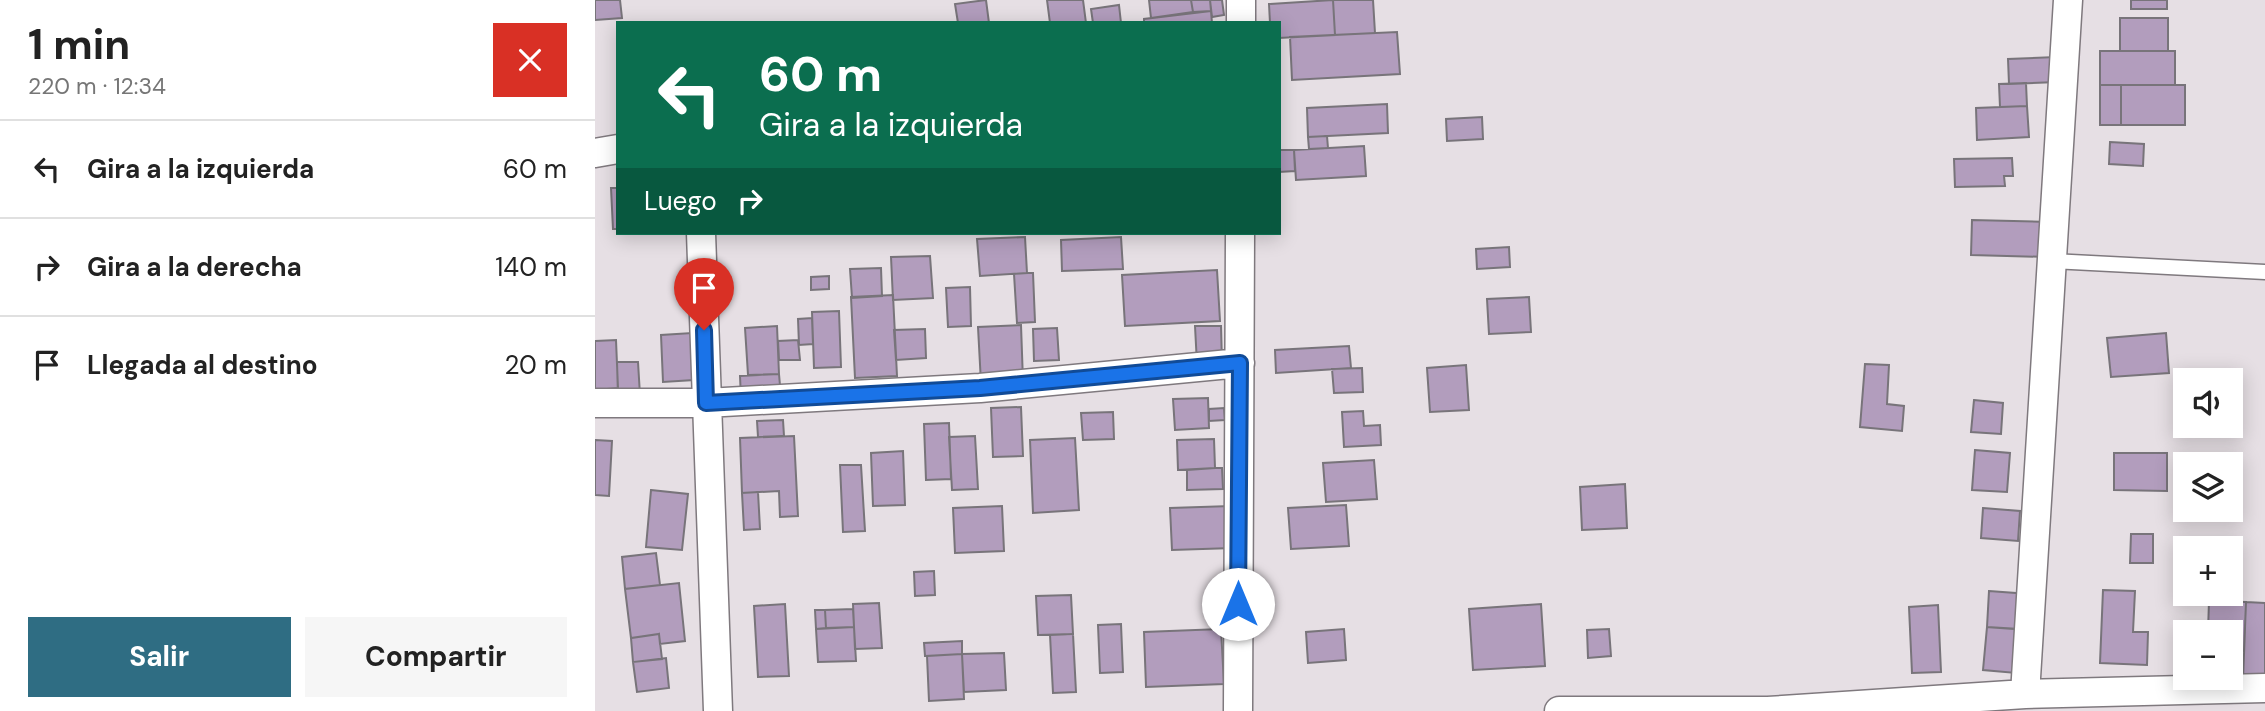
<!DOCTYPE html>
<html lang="es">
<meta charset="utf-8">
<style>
body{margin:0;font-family:"DM Sans",sans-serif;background:#f6f6f6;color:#222;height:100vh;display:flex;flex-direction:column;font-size:26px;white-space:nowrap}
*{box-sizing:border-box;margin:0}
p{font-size:23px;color:#767676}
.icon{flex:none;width:38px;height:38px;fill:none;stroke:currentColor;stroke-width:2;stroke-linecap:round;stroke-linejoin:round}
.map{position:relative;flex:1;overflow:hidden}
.drawer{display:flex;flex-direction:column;background:#fff;width:595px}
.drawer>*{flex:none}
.top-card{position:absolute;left:21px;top:21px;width:665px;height:214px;border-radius:0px;box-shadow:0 4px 18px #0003;background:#0b6e4f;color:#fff;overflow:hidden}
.controls{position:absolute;left:1578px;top:368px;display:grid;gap:14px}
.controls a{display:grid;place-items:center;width:70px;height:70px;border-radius:0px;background:#fff;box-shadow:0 4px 18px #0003;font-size:35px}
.pin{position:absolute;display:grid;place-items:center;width:60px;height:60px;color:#fff;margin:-72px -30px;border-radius:50% 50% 50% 0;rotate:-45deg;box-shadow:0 0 7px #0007}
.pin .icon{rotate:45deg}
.me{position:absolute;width:77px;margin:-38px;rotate:0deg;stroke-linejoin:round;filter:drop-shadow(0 0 5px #0008)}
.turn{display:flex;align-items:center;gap:24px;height:147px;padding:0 28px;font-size:32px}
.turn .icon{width:91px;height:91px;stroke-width:2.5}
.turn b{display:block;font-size:49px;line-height:60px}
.then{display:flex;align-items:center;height:66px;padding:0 28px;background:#0003;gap:14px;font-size:26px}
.round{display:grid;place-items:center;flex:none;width:74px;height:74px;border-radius:0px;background:#f6f6f6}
.head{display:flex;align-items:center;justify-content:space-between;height:119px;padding:0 28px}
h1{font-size:42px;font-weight:700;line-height:52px}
.primary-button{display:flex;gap:14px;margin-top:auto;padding:14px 28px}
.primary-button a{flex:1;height:80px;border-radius:0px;background:#2f6d83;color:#fff;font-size:28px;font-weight:700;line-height:80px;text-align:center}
.primary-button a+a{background:#f6f6f6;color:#222}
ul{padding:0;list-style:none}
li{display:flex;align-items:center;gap:21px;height:98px;padding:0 28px;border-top:2px solid #e0e0e0}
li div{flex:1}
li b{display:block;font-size:26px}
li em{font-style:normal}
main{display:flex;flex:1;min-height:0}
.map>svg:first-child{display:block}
.building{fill:#b29dbd;stroke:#78747a;stroke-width:2}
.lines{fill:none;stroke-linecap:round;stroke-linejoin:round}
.service-casing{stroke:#7f797e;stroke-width:17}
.minor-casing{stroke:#7f797e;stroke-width:31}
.service{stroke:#fff;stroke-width:14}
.minor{stroke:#fff;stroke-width:28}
.route-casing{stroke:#114b97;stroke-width:18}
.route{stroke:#1a73e8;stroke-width:12}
</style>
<main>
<section class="drawer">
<div class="head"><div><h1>1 min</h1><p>220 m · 12:34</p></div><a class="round" style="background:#d93025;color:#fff"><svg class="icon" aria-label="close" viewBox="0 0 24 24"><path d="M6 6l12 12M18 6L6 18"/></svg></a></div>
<ul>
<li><svg class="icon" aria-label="left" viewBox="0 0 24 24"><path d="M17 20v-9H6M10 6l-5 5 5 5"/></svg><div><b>Gira a la izquierda</b></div><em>60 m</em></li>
<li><svg class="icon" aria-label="right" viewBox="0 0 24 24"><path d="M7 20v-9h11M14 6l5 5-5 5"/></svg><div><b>Gira a la derecha</b></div><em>140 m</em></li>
<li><svg class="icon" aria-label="arrive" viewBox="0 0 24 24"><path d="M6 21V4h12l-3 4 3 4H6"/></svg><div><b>Llegada al destino</b></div><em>20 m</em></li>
</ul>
<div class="primary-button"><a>Salir</a><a>Compartir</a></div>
</section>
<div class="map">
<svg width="1670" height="711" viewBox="0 0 1670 711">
<rect width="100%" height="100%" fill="#e6dfe4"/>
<path class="building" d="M0 0H25L27 18 0 20Z
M391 0 394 23H363L360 4Z
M452 0H488L491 23H455Z
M554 0H596L598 12 556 18Z
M596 0H615L616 11 598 12Z
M615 0H627L629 15 617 17Z
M738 0H778L780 33 740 35Z
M738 0 740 35 684 38V23H675L674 4Z
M1536 0H1572V9H1536Z
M524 5 526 23H498L496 9Z
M616 11 617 23H549V19Z
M1525 18H1573V51H1525Z
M802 32 805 74 697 80 695 37Z
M1505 51H1580V85H1505Z
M1461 57 1462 82 1414 84 1413 59Z
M1431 83 1432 106 1405 107 1404 84Z
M1505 85H1526V125H1505Z
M1526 85H1590V125H1526Z
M792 104 793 133 713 137 712 108Z
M1432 106 1434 137 1382 140 1381 108Z
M887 117 888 139 852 141 851 119Z
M732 136 733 148 714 149 713 137Z
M1515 142 1549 144 1548 166 1514 164Z
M769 146 771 176 701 180 699 150Z
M684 150H699L700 171 684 172Z
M1417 158 1418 176H1409L1410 186 1360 187 1359 159Z
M16 188H23V229H18Z
M1377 220 1454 222 1453 257 1376 255Z
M430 237 432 273 385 276 382 239Z
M526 237 528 269 467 271 466 240Z
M914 247 915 267 882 269 881 249Z
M335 256 338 298 298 300 296 257Z
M286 268 287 296 257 298 255 269Z
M622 270 625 321 530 326 527 275Z
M432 273H438L440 322 422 323 419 274Z
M234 276V289L216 290V277Z
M375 287 376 326 353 327 351 288Z
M298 295 302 376 260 378 256 297Z
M934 297 936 332 894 334 892 299Z
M244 311 246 367 219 368 217 312Z
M217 318 218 344 204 345 203 319Z
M426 325 428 381 386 383 383 327Z
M182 326 184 374 153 375 150 328Z
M600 326H626L627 363 602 364Z
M462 328 464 360 439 361 438 329Z
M330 329 331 358 301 360 299 330Z
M97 333 99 380 68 382 66 335Z
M1571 333 1574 373 1516 377 1512 338Z
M21 340 23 388 0 390V341Z
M203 340 205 360H184L183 341Z
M754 346 756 368 681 373 680 350Z
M22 362H43L45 395 23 396Z
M1270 364 1294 365 1292 404 1309 406 1307 431 1265 427Z
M871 365 874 410 835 412 832 368Z
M767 368 768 392 739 393 737 369Z
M184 374 186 397 146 399 145 376Z
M613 398 614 428 580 430 578 399Z
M1379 400 1408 403 1406 434 1376 432Z
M426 407 428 456 398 457 396 408Z
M629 408 630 420 614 421V409Z
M768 411 769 426 785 425 786 445 749 447 747 412Z
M518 412 519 439 488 440 486 413Z
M188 420 189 436 163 437 162 421Z
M354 423 356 479 331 480 329 424Z
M199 436 203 516 185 517 184 491 147 493 145 438Z
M380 436 383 489 357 490 354 437Z
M480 438 484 510 438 513 435 440Z
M619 439 620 468 583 470 582 440Z
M0 440 17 441 14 496 0 495Z
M1380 450 1415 453 1412 492 1377 490Z
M308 451 310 505 278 506 276 453Z
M1519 453H1572V491L1519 490Z
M779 460 782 499 731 502 728 463Z
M245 465H266L270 531 248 532Z
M620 468H627L628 489 592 490V470Z
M1030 484 1032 528 987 530 985 487Z
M56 490 93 494 87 550 51 547Z
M163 492 165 529 149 530 147 493Z
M751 505 754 546 696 549 693 508Z
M407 506 409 551 360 553 358 508Z
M636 506 638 548 577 550 575 508Z
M1388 508 1425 511 1423 541 1386 538Z
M1536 534H1558V563H1535Z
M61 553 65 585 30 589 27 557Z
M339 571 340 595 320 596 319 572Z
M84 583 90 641 65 644 64 634 36 638 30 589Z
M1508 590 1540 591 1538 632H1553L1552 665 1505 663Z
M1394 591 1434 594 1432 630 1392 627Z
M476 595 478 634 443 635 441 596Z
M1614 601 1651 602 1649 651H1636V632H1613Z
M1651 602 1670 603V681L1648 680Z
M284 603 287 648 260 649 258 604Z
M190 604 194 676 163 677 159 606Z
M946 604 950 666 878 670 874 609Z
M1343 605 1346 672 1317 673 1314 607Z
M258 609 259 627 231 628 230 610Z
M220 610H230L231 628 221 629Z
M526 624 528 672 505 673 503 625Z
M259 627 261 661 223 662 221 629Z
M1392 627 1424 629 1421 673 1388 670Z
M626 629 629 684 551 687 549 632Z
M749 629 751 660 713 663 711 632Z
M1014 629 1016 656 993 658 992 630Z
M64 634 67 659 38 662 36 638Z
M478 634 481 692 458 693 455 635Z
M367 641V654L330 656 329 643Z
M409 653 411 690 369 692 367 654Z
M367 654 369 699 334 701 332 656Z
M71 658 74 688 42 692 38 662Z"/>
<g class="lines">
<defs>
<path id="service" d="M1457 261 1670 272"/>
<path id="minor" d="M646 23V0
M0 153 23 149
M106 233 123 711
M0 403H111L385 388 645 363
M1430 694 1473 0
M643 711 645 233
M964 711H1173L1430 694 1670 688"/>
</defs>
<use href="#service" class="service-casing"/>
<use href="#minor" class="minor-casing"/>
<use href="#service" class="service"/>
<use href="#minor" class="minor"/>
</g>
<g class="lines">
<defs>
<path id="route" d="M109 330 111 403 385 388 645 363 643 604"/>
</defs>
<use href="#route" class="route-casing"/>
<use href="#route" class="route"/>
</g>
</svg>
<div class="controls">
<a><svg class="icon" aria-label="sound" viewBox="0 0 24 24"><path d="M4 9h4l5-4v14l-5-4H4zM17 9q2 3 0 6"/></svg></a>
<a><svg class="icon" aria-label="layers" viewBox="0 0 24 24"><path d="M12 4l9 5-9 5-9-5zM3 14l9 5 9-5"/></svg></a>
<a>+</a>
<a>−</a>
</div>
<div class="pin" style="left:109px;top:330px;background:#d93025"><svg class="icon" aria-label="arrive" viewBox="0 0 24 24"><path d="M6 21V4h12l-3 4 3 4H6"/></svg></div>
<svg class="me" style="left:643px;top:604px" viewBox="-20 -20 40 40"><circle r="19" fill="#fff"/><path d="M0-13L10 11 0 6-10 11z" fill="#1a73e8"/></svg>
<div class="top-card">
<div class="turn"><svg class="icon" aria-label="left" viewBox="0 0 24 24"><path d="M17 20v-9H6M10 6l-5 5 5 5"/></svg><div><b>60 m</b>Gira a la izquierda</div></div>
<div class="then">Luego<svg class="icon" aria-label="right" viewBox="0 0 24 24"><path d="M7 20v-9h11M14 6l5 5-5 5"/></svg></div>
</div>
</div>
</main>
